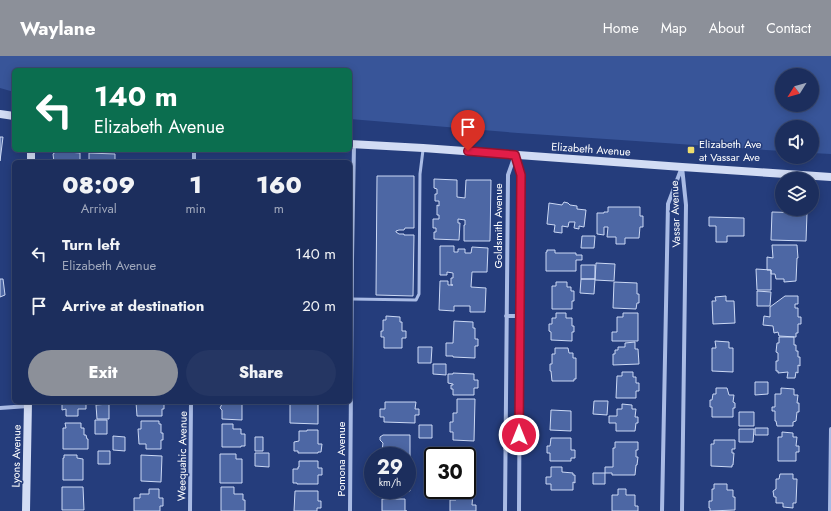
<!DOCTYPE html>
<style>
body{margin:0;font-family:Jost,sans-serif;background:#253663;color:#f1f3f6;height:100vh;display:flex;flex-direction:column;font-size:15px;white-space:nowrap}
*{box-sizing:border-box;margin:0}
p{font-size:13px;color:#a0a8bc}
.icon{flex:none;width:22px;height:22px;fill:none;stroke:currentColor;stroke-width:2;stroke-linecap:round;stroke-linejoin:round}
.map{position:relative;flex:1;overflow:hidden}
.panel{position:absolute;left:12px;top:104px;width:340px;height:244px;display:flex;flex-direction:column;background:#1c2e5d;border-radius:6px;box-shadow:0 2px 10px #0003,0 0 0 1px #3a4a72}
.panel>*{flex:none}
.guide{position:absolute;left:12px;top:12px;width:340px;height:84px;border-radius:6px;box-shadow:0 2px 10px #0003,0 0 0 1px #3a4a72;background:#0b6e4f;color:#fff;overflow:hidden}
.needle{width:26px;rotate:233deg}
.buttons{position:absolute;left:775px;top:12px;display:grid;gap:8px}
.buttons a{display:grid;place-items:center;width:44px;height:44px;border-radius:50%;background:#1c2e5d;box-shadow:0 2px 10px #0003,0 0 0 1px #3a4a72;font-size:20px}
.speed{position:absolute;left:364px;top:391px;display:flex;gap:8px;font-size:20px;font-weight:700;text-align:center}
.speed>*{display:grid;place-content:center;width:52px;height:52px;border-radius:50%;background:#1c2e5d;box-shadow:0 2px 10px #0003,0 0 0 1px #3a4a72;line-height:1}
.speed small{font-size:10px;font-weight:400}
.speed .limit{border:2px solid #111;border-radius:6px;background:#fff;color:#111}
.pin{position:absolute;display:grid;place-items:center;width:34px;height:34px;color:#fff;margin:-41px -17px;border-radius:50% 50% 50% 0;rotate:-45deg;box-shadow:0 0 4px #0007}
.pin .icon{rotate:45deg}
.me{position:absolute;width:44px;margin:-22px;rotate:0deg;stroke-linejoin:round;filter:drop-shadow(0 0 3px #0008)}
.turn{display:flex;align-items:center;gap:14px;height:84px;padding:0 16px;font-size:18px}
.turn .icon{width:52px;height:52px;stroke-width:2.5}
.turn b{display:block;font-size:28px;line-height:34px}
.eta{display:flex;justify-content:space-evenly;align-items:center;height:68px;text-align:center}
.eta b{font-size:24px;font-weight:800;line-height:28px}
.cta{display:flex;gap:8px;margin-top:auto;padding:8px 16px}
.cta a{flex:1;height:46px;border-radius:24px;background:#8c9099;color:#fff;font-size:16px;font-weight:800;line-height:46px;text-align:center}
.cta a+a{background:#253663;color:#f1f3f6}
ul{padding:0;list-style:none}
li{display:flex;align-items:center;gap:12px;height:52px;padding:0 16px}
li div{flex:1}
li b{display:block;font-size:15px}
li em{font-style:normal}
header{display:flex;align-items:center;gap:24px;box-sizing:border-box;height:56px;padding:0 20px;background:#8c9099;color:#fff}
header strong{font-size:19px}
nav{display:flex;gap:22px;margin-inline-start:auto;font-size:14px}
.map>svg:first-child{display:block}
.green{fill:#385599;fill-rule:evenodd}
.building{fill:#4d67a4;stroke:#cbd8f4}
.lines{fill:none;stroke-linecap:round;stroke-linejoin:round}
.lane{stroke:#a9bbe5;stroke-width:3}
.street{stroke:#a9bbe5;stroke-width:4}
.secondary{stroke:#d2dcf4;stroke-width:8}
.route-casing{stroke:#92132f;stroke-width:10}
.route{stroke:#e11d48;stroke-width:7}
.poi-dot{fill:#eedd6d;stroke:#253d7c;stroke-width:1.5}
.labels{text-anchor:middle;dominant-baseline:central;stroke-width:3;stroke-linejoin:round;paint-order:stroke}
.poi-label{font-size:11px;fill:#fff;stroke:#253d7c;text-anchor:start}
.street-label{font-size:11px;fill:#fff;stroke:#253d7c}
</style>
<header>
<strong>Waylane</strong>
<nav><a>Home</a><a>Map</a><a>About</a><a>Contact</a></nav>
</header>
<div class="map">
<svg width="831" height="455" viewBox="0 0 831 455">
<rect width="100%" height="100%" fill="#253d7c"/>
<path class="green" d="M0 0H831V98L812 97V71H782V95L518 77 350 63V14H14V36L0 32ZM782 19H812V49H782Z"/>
<path class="building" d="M0 81H3L0 105Z
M57 95 80 97V106H54L53 98Z
M89 97 115 98V106H89Z
M377 120H414V172H405L404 174H399L396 175V176L399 178H404V179H414L413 240 376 239Z
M434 123 457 124V141L465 142 466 124H491L490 185H464V169H465V164L458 163V167H460L459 184 434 183V176H436V172H433V163H439V159H437V149L439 150V145H435V138H437V133L434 132Z
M564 146 568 147 570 149 577 150V153L586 154 584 171 579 170V173L574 172 575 166H569L568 171 562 170V177L554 176 555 169 547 168 549 147 562 149Z
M608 151H640V160H643V171H640L639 182H625V188H616V181H607L608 171H604V179L597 178V157H604V156H608Z
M772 156 807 157 806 185 771 184Z
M709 161 744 162V180H727V186H716V170H709Z
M582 180H595L594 192H581Z
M772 189H797L798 202H797L796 225 784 226V223H776L775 218H771V214H767V201L773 202Z
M440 190H454V196H458V193H465V197H471L472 191 488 192 487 216H472L471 231 486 232 485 256H470V250H454V255L439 254 440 225H448V229H453H451V222H453V217L447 216V219H440Z
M547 194H555V197H576V199H582V204H576V215H546V196H547Z
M596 207 615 208 614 225 595 224Z
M581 209H595V223H581Z
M756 213 771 214V234H757Z
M0 223H3L5 239 0 241Z
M581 223H595L594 238 580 237Z
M556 226H567V231H571V235H574V245H572V253H552V230H556Z
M614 226 637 227V238H639V247H637L636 253 613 252Z
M757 235 771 236 770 250H757Z
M726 240V245H734L735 267 713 268 712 245H716L715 241Z
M785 240H798V248H795V252H798V261H801V268H798V277H796V281L779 280 778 276 774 277 773 270 763 269 764 260 770 261V251Z
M556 257H566V262H572V270H574V276H572V285L551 284V276L549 275V268H552V262H556Z
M623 257H638V285H612V276H617V261H623Z
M386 260 400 261V266H402V275H406V282H402V292H384V281H381V275H383V264H386Z
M454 265 473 266V272H475V283H478V290H475V302L453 301V300H446V287H453Z
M779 281H794V289H796V295H798V301H800V310L798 309V317L796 316 795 322H787L788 316 778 317V315H776V305H778V297L776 296 777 287H779Z
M715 285 729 286V292H733V316L712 315V292H716Z
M635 286V293H638L639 308 613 309V298H615V294H618V291H625V287Z
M418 291H432L431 307H418Z
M555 292H568L569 297H573V302H576V323H574V325H552L551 315H550V308H552V298H555Z
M433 308H446V319L433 318Z
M622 316H633V321H636V327H639V335H636V342H616L617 320H622Z
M453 317 474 318V324H478V332H474V339H453V333H451V329H453V328L448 327V318H453Z
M755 326H768V338L755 339Z
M716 332H727L729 339H734L733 346 735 347V352H733V361H712V351H710V344H712L713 338H716Z
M781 332 794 333V339H798L797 347H799V356H797L796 365 793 366V370H777L776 365H775V355H772V351H775V338H781Z
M457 343H475L474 385 453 384V376H450V366H453V357H457Z
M594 345H608L607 359 593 358Z
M62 346H86V353H78V360H66V353L62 354Z
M136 346H164V353H162V360H137Z
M222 346H242V364L222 363V354L220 352 222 348Z
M309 346H318V368L290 367V348H309Z
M385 346H416L415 353H419V359H415V367L384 366V361H380V353H385Z
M109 348V363H97L96 349Z
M622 348 632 349V353H636L635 361H638V367H636L635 375H616V367H609V360H617V353H622Z
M551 354 571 355V375L550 374Z
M739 356H754V370H739Z
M95 364H107V378H95Z
M141 365H159V368H161V377H163V384H161V393H146V388H139L138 373H141Z
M65 367H81V372H84V379H86L87 383H88V393H63V372H66Z
M222 368H233V373H241V378H245V390H241V391H222Z
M419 369H432V382H419Z
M755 372H768V379H755Z
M739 373H754L753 386H739Z
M307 374H318V388H322L321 396H318V397H298V395H294V386L299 385V375H307Z
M782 376 793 377V381H797L796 390H799V396H796V405H778V381H782Z
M383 379H410V402H407V400H383L382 395 383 387 380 384V381Z
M113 380 125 381V395L113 394Z
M255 381H263V395H255Z
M551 382H571V394H575V402H571V405H550V397H547V390H550Z
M714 384H735V393H732V397H734L733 409H732V411L711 410V388H714Z
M615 386H638V394H636V401H638L637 409H636L635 419H612V417H605V411H613V392H615Z
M454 392H465V394L475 395V402H473V409H476V415H473V422L475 423V430H467V400H453Z
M98 395H110V408H98Z
M255 397H269V411L255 410Z
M220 398H236V403H242V427H220Z
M64 399H77V402L83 403V424H63V402H64Z
M141 399 162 400 161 426 141 425Z
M299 405H318V412H322V419H318V428H297V427H293V413H298V411H299Z
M551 411H562V416L573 417V419H575V427L573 426V434H551V428H546V421H551Z
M593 417H605V428H593Z
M780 418H793V423H797L796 447H793V452L783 451V447H776V441H774L773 435 776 433V423H779Z
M407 419H410V435H383L407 434Z
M714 428H727V434H733V441H735V454L710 455V452H709V445H712V433H714Z
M62 431H83L84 454H62Z
M221 431H234V438H243V444H245V455H221Z
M149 433H159V442H163V450H160V455H134V442H140V438H149Z
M618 433H626V439H635V450H638V455H612V439H618Z
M295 435H318V445H321V452H317V455H294Z
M462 437H473L472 449H476V455H450V444H456V442L461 443Z
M382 443H405V455H407H382Z"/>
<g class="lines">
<path class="lane" d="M352 243 416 244 419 238 420 118 423 94"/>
<path class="street" d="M515 99 521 119 519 455
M194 106V94
M506 260H520
M0 352 28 350
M505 393H519
M190 455 191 346
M350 455 352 203 354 88
M505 455 508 119 515 99
M662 455 668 148 682 111 686 149 682 455
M830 455 831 373"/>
<path class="secondary" d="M0 58 14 60
M350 88 423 92 682 111 831 121
M31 106V94
M26 455 28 346"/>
</g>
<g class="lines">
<defs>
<path id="route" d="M468 95 515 99 521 119 519 379"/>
</defs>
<use href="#route" class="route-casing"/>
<use href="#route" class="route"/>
</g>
<rect class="poi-dot" x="687" y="90" width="8" height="8" rx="2"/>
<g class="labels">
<g class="poi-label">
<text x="699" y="88">Elizabeth Ave<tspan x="699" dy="13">at Vassar Ave</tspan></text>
</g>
<g class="street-label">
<text transform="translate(591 93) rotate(4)">Elizabeth Avenue</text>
<text transform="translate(675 158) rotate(-92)">Vassar Avenue</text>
<text transform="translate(498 170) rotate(-90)">Goldsmith Avenue</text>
<text transform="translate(16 400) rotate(-89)">Lyons Avenue</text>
<text transform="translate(182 400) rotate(-89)">Weequahic Avenue</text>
<text transform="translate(341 403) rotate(-90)">Pomona Avenue</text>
</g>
</g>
</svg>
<div class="buttons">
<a><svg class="needle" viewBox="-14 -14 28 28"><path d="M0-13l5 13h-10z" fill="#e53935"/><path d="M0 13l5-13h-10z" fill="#a0a8bc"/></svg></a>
<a><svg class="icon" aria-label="sound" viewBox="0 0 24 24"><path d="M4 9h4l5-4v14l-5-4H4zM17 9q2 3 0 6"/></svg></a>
<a><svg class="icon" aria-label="layers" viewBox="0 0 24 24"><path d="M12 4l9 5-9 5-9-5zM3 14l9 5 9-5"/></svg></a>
</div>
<div class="speed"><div>29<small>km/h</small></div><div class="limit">30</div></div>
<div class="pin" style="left:468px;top:95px;background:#d93025"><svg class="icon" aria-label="arrive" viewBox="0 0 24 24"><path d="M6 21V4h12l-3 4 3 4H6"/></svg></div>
<svg class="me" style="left:519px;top:379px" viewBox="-20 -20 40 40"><circle r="17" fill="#e11d48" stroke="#fff" stroke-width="3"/><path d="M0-11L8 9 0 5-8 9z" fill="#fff"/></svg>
<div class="guide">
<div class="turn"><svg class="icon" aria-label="left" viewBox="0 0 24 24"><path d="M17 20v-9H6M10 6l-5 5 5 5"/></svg><div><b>140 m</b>Elizabeth Avenue</div></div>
</div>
<section class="panel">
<div class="eta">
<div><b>08:09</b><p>Arrival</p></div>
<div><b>1</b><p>min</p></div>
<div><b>160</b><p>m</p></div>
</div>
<ul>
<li><svg class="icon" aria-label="left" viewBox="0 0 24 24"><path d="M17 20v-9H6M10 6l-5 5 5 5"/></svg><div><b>Turn left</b><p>Elizabeth Avenue</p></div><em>140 m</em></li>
<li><svg class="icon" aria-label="arrive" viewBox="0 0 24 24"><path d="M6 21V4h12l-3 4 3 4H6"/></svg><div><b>Arrive at destination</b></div><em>20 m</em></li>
</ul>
<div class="cta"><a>Exit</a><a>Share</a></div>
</section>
</div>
